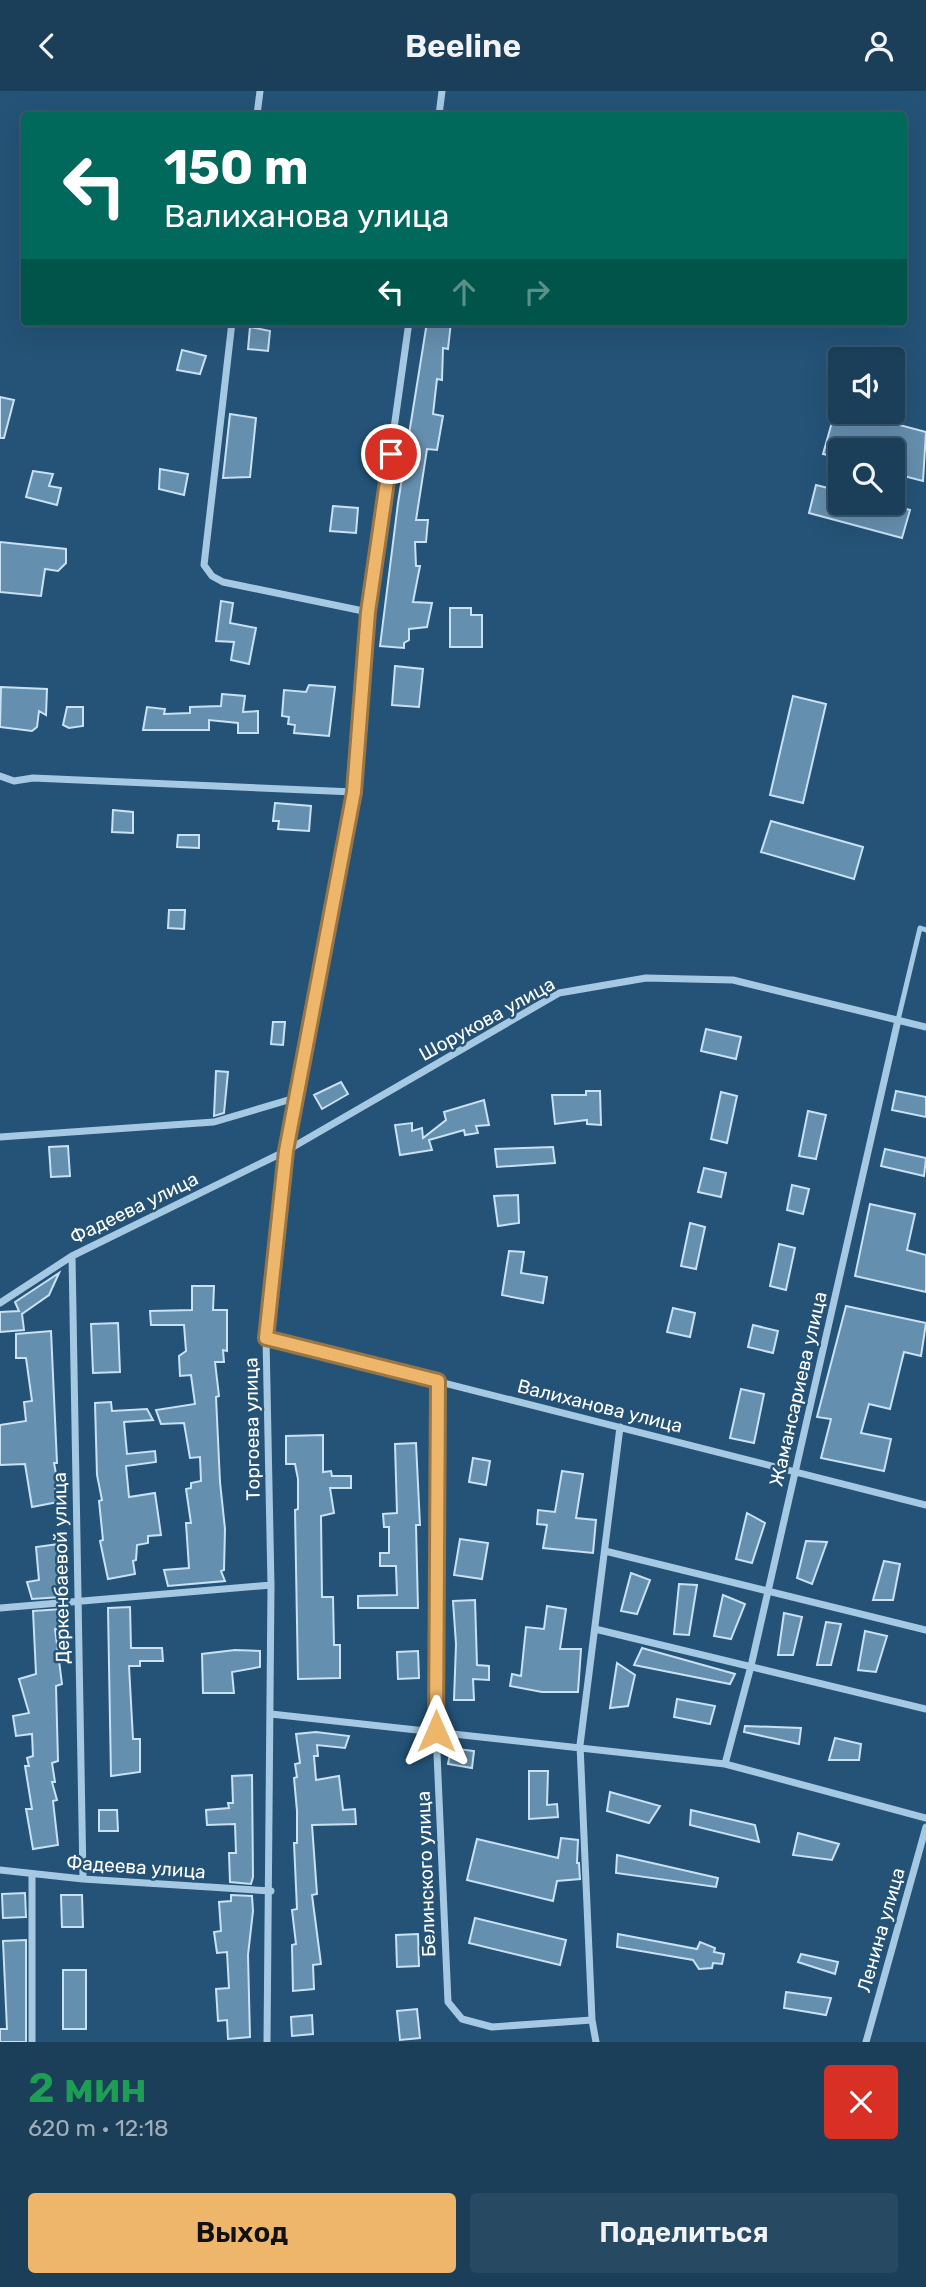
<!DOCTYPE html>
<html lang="ru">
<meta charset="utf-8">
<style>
body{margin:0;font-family:Rubik,sans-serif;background:#284962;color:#f1f3f6;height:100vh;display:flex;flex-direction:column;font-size:26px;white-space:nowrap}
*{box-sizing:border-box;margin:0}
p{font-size:23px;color:#a0aeba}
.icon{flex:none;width:38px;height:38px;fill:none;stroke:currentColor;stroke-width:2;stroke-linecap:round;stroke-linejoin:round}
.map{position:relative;height:1951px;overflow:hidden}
.drawer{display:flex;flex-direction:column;background:#1b3e59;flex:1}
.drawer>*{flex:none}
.hud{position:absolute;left:21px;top:21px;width:886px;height:214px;border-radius:7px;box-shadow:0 7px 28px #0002,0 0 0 2px #39576f;background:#00695c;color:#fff;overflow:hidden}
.fabs{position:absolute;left:828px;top:256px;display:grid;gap:14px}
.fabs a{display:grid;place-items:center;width:77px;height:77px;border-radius:7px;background:#1b3e59;box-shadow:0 7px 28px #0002,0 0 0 2px #39576f;font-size:35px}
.pin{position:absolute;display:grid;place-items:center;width:60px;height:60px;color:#fff;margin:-30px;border:4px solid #fff;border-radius:50%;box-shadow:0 2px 7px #0007}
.me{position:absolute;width:77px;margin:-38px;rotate:0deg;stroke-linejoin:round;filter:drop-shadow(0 0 5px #0008)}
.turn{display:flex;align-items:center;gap:24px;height:147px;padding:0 28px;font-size:32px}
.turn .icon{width:91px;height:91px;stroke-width:2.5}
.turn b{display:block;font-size:49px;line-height:60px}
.lanes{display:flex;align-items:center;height:66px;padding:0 28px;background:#0003;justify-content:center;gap:35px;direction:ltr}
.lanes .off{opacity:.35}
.round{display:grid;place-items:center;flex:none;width:74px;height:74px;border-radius:7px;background:#284962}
.summary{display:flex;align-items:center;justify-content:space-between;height:119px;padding:0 28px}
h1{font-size:42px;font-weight:600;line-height:52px;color:#1e9e55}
.cta{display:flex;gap:14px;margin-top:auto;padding:14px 28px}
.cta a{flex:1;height:80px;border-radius:7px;background:#edb66a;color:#111;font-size:28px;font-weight:600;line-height:80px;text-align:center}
.cta a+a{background:#284962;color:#f1f3f6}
header{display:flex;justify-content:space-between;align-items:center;height:91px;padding:0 28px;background:#1b3e59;font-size:32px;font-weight:600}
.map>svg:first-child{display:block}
.building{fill:#658fae;stroke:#c8e1f3;stroke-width:2}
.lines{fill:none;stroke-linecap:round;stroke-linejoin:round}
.lane{stroke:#a5c9e3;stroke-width:5}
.street{stroke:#a5c9e3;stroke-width:7}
.route-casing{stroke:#9a7645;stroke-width:18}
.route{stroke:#edb66a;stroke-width:12}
.labels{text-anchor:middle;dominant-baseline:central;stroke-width:5;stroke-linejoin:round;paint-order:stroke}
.street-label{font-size:19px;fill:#fff;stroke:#245377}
</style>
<header><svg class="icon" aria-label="back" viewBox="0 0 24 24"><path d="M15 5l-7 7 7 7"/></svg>Beeline<svg class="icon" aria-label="person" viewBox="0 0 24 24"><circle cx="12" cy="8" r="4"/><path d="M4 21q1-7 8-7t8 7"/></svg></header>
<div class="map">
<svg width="926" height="1951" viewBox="0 0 926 1951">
<rect width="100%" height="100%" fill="#245377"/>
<path class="building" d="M427 231H451L448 258 443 257 442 289 437 288 433 323 443 325 437 359 427 358 416 429H428L426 451H415L416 475H420L413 511 432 512 427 536 409 538V549L404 552V557L380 555 398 412Z
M250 236 270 240 268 260 248 258Z
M182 259 206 265 200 283 177 279Z
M0 306 14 309 4 347H0Z
M836 317 926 341 923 390 892 382V359H840V367L823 363Z
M230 323 256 327 250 386 223 387Z
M160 378 188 383 184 404 159 398Z
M33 380 53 383 49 395 61 397 57 414 26 406Z
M816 394 840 400V411H881L910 419 902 447 809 422Z
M333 415 358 417 356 442 330 440Z
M0 451 66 458V472L58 480 45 478 41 505 0 501Z
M221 510 233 512 230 532 256 537 249 573 231 569 234 551 216 550Z
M450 517H471V524H482V556H450Z
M395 575 423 578 419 616 392 614Z
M309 594 335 596 329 645 294 642 295 634 288 633 289 626 282 625 284 599 306 601Z
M1 596 47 598 46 624 39 620 37 636 32 640 0 636Z
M222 603 245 605 243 621 258 620V642H238V632L209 629V639H143L147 616 165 618 164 623 190 622V616L221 615Z
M793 605 826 613 803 712 770 704Z
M67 616H83V635L69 637 63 634Z
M275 712 311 715 309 740 278 738 279 730H273Z
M113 719 133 721V742L112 741Z
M771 730 863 756 854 788 761 761Z
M178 744H199V757L177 756Z
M169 819H185L184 838 168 837Z
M273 931H285L283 954 271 953Z
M706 938 741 946 736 968 701 960Z
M216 980 228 981 224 1022 214 1025Z
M341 991 348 1003 322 1018 314 1004Z
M586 1000H600L601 1034 587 1033V1029L555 1033 552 1004H586Z
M896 1000 926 1006V1026L892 1019Z
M721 1001 737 1005 727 1052 711 1048Z
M484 1009 489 1034 476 1035 478 1042 465 1044 464 1039 429 1049 432 1059 400 1064 395 1034 412 1032V1040L422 1037 423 1047 446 1029 444 1021Z
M808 1020 826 1024 816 1068 799 1065Z
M68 1055 70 1085 51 1086 49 1056Z
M553 1056 555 1072 497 1076 495 1058Z
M885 1058 926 1067 924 1085 881 1075Z
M704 1077 726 1082 721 1106 698 1101Z
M792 1094 809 1098 803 1123 787 1119Z
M518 1104 519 1132 498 1135 494 1105Z
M870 1113 915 1123 907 1159 926 1164V1201L855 1185Z
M690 1132 705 1136 696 1178 681 1175Z
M779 1153 795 1157 786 1199 770 1195Z
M509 1160 524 1161 521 1182 547 1186 543 1212 502 1204Z
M59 1182 49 1204 22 1223 24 1239 0 1241V1221L19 1220 15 1211Z
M192 1195H214L213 1219H227V1260L223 1259 224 1271H215L219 1305 216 1306 220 1391 225 1438 224 1479 221 1480 225 1490 168 1495 164 1479 189 1477 186 1432H191L186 1398 191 1397V1392L201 1390 200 1366 190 1367 184 1332 161 1333 156 1319 195 1313 191 1284 180 1285 179 1265 186 1260 184 1234H151L150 1220 192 1219Z
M846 1215 926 1232 921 1265 904 1261 890 1318 869 1313 861 1342 891 1348 884 1380 821 1367 831 1328 817 1326Z
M673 1217 695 1222 690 1246 667 1241Z
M118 1232 120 1281 93 1282 91 1233Z
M753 1234 778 1240 773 1262 748 1256Z
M51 1240 57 1372H54L58 1394 55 1395 58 1411 32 1416 25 1373 0 1374V1334L26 1330 24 1311 32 1310 26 1267H16V1243Z
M741 1298 764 1303 754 1352 730 1347Z
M111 1311 112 1320 147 1318 153 1329 124 1331 127 1363 155 1360 156 1371 126 1375 129 1406 155 1402 161 1444 148 1445V1452L137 1454 136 1469 133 1470 135 1483 108 1488 100 1450 103 1449 99 1410 102 1409 97 1384 95 1312Z
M323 1344V1381L331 1380 332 1385H351V1397H330L334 1422 321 1425 322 1506H333L334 1554H340V1587L298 1588 295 1419 298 1418V1388L295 1373H286V1345Z
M416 1352 420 1434H416L418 1517H358V1505L397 1504 396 1475H380V1462H389V1436H384L383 1423 397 1422 395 1353Z
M473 1367 490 1370 486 1394 469 1391Z
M562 1380 583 1383 576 1427 596 1429 593 1462 543 1457 547 1434 537 1433 538 1419 555 1421Z
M747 1422 765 1432 752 1472 736 1468Z
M460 1448 488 1452 482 1488 454 1484Z
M806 1450 827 1451 812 1493 797 1487Z
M59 1453 61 1506 32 1508 27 1491 39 1489 36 1456Z
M884 1470 900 1473 893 1509H873Z
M631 1482 650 1489 637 1523 621 1520Z
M679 1493 697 1494 689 1544 674 1543Z
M723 1504 745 1513 731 1548 714 1545Z
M475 1509 477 1574 489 1575V1589L473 1588 474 1609H454L456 1553 453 1510Z
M547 1515 566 1518 560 1558H581L578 1601H542L510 1595 512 1583 521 1585 526 1536 544 1538Z
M130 1516 131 1557H162L163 1570H140V1575H129L133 1648H140V1681L111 1685 108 1517Z
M62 1518 64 1537 55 1538 62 1593 56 1595 58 1670 52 1672 55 1691H52L57 1709 53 1710 58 1754 33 1758 26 1718H32L25 1675H29L27 1667 33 1665 32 1643 16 1645 13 1625 29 1622 19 1588 36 1583 33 1520Z
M784 1522 802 1526 793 1564H778Z
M826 1531 841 1533 831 1574H817Z
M865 1540 887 1545 876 1581 858 1579Z
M642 1557 678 1567 735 1583 730 1593 634 1574Z
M235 1559 260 1560V1576L232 1581 234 1602H203L202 1563Z
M418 1560 419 1587 398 1588 397 1561Z
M617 1572 635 1584 628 1615 610 1617Z
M677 1608 715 1615 710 1633 674 1626Z
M745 1635 801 1637 799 1653 744 1641Z
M316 1641 349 1645 345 1657 317 1654 318 1665H314L316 1689 339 1685 343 1719 355 1718 356 1733 312 1734 317 1803 312 1804 321 1873 313 1874 314 1898 293 1900 292 1854 296 1853 292 1819 297 1818 294 1752H297V1720L294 1687 297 1686 295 1673 300 1672 296 1643Z
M835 1647 861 1653 859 1669H829Z
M451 1657 474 1660 472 1677 448 1673Z
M529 1680H548L547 1714 557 1713 558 1726 529 1728Z
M252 1684 253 1786 251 1793 230 1791 229 1762H236L235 1733 207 1734 206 1719 229 1717 228 1712H233L232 1685Z
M610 1701 660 1715 649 1732 607 1720Z
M99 1719H117L118 1740H99Z
M691 1719 755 1734 759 1751 690 1734Z
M798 1742 839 1753 832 1769 793 1764Z
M561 1747 578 1749 577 1772H579L580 1788 557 1790 553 1810 467 1789 477 1748 558 1767Z
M617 1764 718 1787 716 1796 616 1782Z
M25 1802 26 1826 3 1827 2 1803Z
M61 1804H82L83 1836H62Z
M231 1804 252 1805 253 1820 248 1864 250 1946 228 1948 227 1929 218 1930 216 1898 229 1897 227 1861 217 1862 214 1841 221 1840 219 1811 231 1810Z
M475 1827 566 1849 560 1874 469 1852Z
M418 1843 419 1875 397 1876 396 1844Z
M618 1843 697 1858 700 1851 715 1857 714 1861 724 1863 722 1873 713 1872 712 1877 699 1878 693 1869 617 1856Z
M26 1849V1951H0V1938H7L3 1850Z
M801 1863 838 1871 835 1883 798 1871Z
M63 1879H86V1938H63Z
M786 1901 831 1907 826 1924 784 1917Z
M417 1918 420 1947 400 1949 397 1920Z
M312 1924 313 1943 292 1945 291 1926Z"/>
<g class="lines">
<path class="lane" d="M898 929 920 837 926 839"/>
<path class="street" d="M257 24 260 0
M439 24 442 0
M232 231 204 474 212 485 223 491 368 521
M0 685 14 690 33 687 354 701
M0 1046 214 1031 295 1007
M72 1165 83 1788
M0 1212 72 1165 286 1060 559 902 646 887 733 889 926 936
M266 1247 926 1414
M438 1290 436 1640 448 1911 462 1928 492 1936 592 1929
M605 1460 926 1539
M0 1517 271 1494
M595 1538 926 1618
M271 1623 725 1673 926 1727
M725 1673 751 1575 898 929
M0 1779 83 1788 271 1800
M32 1951V1784
M267 1951 271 1494 266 1247 286 1060 354 701 368 521 409 231
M596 1951 592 1929 580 1654 620 1336
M866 1951 926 1736"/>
</g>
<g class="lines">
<defs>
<path id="route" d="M391 363 368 521 354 701 286 1060 266 1247 438 1290 436 1640"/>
</defs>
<use href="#route" class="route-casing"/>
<use href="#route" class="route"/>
</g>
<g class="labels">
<g class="street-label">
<text transform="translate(487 928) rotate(-29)">Шорукова улица</text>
<text transform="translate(134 1117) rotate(-26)">Фадеева улица</text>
<text transform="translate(798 1298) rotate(-77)">Жамансариева улица</text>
<text transform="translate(600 1315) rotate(14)">Валиханова улица</text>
<text transform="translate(252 1338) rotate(-91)">Торгоева улица</text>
<text transform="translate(61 1477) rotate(-91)">Деркенбаевой улица</text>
<text transform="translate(136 1776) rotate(4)">Фадеева улица</text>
<text transform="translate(426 1783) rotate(-92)">Белинского улица</text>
<text transform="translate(881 1839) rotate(-74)">Ленина улица</text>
</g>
</g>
</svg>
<div class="fabs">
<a><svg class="icon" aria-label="sound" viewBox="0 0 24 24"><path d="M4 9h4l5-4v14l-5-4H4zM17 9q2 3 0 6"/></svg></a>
<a><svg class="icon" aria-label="search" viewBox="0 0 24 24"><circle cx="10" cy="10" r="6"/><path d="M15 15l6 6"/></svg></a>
</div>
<div class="pin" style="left:391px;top:363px;background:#d93025"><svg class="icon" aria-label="arrive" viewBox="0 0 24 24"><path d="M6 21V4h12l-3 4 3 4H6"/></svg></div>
<svg class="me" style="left:436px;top:1640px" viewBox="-20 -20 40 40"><path d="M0-17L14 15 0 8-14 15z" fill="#edb66a" stroke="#fff" stroke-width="4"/></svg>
<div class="hud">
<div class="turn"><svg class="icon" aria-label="left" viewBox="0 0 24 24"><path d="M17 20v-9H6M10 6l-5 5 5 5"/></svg><div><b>150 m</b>Валиханова улица</div></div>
<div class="lanes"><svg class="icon" aria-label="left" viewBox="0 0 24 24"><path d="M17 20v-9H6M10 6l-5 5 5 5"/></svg><svg class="icon off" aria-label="ahead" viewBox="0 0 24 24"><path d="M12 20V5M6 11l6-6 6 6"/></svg><svg class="icon off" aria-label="right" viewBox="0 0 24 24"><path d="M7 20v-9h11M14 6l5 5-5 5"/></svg></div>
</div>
</div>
<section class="drawer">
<div class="summary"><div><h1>2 мин</h1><p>620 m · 12:18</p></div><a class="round" style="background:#d93025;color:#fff"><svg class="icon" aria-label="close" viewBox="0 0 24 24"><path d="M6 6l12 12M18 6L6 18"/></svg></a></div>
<div class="cta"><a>Выход</a><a>Поделиться</a></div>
</section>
